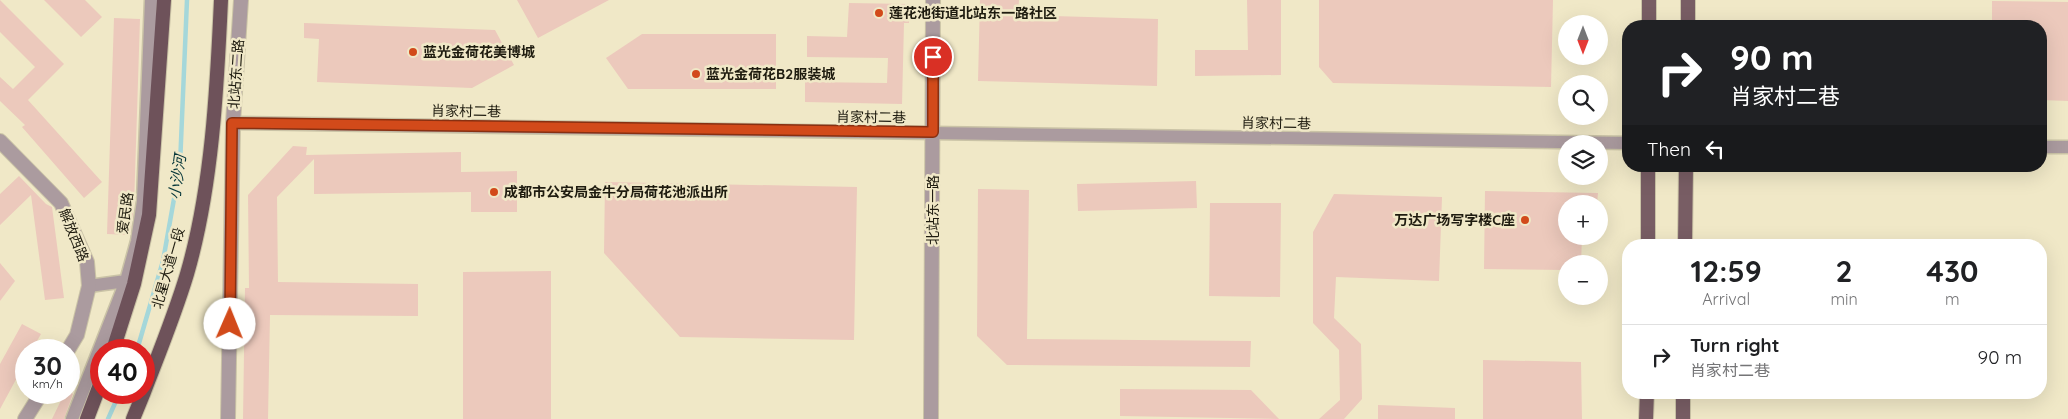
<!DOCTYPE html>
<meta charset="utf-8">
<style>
body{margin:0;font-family:Quicksand,"Noto Sans SC",sans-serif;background:#f6f6f6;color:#202124;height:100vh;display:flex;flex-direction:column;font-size:19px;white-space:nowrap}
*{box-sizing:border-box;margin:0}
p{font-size:16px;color:#757577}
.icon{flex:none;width:28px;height:28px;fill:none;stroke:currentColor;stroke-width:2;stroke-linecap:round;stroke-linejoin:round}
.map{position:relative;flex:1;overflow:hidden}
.side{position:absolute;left:1622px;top:239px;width:425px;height:160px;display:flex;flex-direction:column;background:#fff;border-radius:20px;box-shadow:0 5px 20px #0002}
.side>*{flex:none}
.guide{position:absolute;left:1622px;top:20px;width:425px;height:152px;border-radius:20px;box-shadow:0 5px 20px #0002;background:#202124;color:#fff;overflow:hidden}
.needle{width:32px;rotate:180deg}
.controls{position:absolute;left:1558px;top:15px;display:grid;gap:10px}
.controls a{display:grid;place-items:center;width:50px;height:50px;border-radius:50%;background:#fff;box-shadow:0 5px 20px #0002;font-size:25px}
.speed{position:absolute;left:15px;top:339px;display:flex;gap:10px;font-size:25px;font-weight:700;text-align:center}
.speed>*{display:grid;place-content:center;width:65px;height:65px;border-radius:50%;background:#fff;box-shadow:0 5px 20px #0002;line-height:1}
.speed small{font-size:12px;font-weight:400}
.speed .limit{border:8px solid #d22;background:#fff;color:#111}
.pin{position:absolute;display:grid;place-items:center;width:42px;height:42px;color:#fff;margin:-21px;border:2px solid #fff;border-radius:50%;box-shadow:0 1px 5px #0007}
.me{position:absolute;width:55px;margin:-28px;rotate:1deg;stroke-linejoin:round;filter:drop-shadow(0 0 4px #0008)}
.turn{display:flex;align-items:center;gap:18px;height:105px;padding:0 25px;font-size:22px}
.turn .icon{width:65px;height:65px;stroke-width:2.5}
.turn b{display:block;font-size:35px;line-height:42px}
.then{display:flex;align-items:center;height:48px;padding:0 25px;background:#0003;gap:10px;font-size:19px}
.eta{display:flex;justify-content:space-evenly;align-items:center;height:85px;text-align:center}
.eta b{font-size:30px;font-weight:700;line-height:35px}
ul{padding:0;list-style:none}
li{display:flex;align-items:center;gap:15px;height:65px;padding:0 25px;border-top:1px solid #e0e0e0}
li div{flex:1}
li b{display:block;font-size:19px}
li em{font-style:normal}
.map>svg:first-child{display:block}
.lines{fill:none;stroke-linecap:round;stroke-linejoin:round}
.stream{stroke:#a5d7da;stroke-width:4.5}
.building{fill:#ecc9bc}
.minor-casing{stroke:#cac3a6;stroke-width:15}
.tertiary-casing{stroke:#cac3a6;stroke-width:16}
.primary-casing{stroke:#cac3a6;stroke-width:16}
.trunk-casing{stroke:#cac3a6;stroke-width:16}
.minor{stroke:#ab9b9f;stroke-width:12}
.tertiary{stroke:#ab9b9f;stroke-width:14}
.primary{stroke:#785d64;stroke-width:14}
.trunk{stroke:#6e525a;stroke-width:14}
.route-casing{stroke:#883011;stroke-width:12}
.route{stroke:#d24a1a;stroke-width:9}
.poi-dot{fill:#d24a1a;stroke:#f0e8c7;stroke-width:2}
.labels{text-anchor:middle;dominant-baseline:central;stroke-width:5;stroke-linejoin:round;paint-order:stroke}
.poi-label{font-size:14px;font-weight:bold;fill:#1e1b0f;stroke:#f0e8c7;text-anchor:start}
.street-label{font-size:14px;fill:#1e1b0f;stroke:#f0e8c7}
.water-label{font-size:15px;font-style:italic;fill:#053639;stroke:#f0e8c7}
</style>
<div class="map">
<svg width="2068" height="419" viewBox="0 0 2068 419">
<rect width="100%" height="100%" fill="#f0e8c7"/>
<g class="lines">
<path class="stream" d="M137 350 163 261 180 165 187 0
M108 419 120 392"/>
</g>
<path class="building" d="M0 0 64 64 28 100 102 182 84 198 22 127 25 125 0 101V77L13 89 35 67 0 32Z
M44 0H85L102 17 81 37Z
M517 0H609L538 38Z
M980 0H1019L1018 15 1158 19 1157 86 978 81Z
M1247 0H1281V75L1195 76V50H1248Z
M1319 0H1553L1551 87 1333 83 1319 67Z
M1992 1 2068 2V101L2041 100V26H1992Z
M849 3 909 4V23H904L902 104 805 102V82L887 83 888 58 807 57V36L847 37Z
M114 18 140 19 134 206 130 235 107 234Z
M304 23 495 30 514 65 472 88 317 82 319 39 304 38Z
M642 34H776V89H628L606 58Z
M293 146 307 147 306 155 461 152V172L517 171V212H471V192L314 194V159L277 197 278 282 418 284V316L270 315 268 419H243L245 288H249L248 195Z
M19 176 46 204 52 207 64 298 45 300 31 195 0 225V194Z
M1196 181 1197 208 1078 211 1077 184Z
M605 182 857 187 854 340 680 337 604 253Z
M978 189 1029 190 1027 339 1251 341 1250 367 1007 365 977 336Z
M1485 191 1598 193 1597 204H1566V236H1582L1581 264H1566V270L1484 269Z
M1334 194 1442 197 1439 281 1336 277 1334 318 1361 344 1362 399 1344 419H1319L1340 400 1339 350 1313 323V232Z
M1210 203H1281L1280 297 1209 296Z
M0 263 15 281 0 301Z
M551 271V419H463V272Z
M22 324 41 334 32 350H26V361L0 409V364Z
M1483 360 1581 362 1582 419H1483Z
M1120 389 1251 390 1279 419 1120 416Z
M69 391 73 394 64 419H52L65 392Z
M1378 405 1455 408V419H1378Z"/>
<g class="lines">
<defs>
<path id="minor" d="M233 123 1629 143
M2041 147H2068
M89 286 126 281
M72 419 126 281 137 241 143 201 151 0"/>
<path id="tertiary" d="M0 141 61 203 87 262 89 286 77 335 68 350
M25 419 42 392
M228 419 233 123 241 0
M931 419 933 0"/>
<path id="primary" d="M1649 26V0
M1688 26V0
M1648 245V166
M1685 245 1686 166
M1646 419 1647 392
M1683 419V392"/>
<path id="trunk" d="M113 350 134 284 149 215 164 0
M144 392C159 353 175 314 187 274 212 188 217 89 221 0
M87 419 101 382
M133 419 144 392"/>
</defs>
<use href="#minor" class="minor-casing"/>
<use href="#tertiary" class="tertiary-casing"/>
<use href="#primary" class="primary-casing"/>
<use href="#trunk" class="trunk-casing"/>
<use href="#minor" class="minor"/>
<use href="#tertiary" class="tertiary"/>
<use href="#primary" class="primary"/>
<use href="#trunk" class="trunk"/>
</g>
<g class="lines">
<defs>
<path id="route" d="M230 324 232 123 933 132V57"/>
</defs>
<use href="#route" class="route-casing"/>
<use href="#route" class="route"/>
</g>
<g class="poi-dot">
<circle cx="879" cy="13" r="5"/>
<circle cx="413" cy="52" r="5"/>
<circle cx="696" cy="74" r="5"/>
<circle cx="494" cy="192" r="5"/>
<circle cx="1525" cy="220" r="5"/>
</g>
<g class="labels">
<g class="poi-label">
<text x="889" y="13">莲花池街道北站东一路社区</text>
<text x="423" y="52">蓝光金荷花美博城</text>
<text x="706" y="74">蓝光金荷花B2服装城</text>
<text x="504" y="192">成都市公安局金牛分局荷花池派出所</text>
<text x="1515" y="220" text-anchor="end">万达广场写字楼C座</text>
</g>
<g class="street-label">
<text transform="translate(236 74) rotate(-86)">北站东二路</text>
<text transform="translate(466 111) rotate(1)">肖家村二巷</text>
<text transform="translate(871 117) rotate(1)">肖家村二巷</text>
<text transform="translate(1276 123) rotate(1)">肖家村二巷</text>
<text transform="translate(933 210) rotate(-90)">北站东一路</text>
<text transform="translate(125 213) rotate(-82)">爱民路</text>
<text transform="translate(74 235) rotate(68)">解放西路</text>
<text transform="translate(168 268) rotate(-74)">北星大道一段</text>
</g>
<g class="water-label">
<text transform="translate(177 177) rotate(-82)">小沙河</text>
</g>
</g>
</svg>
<div class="controls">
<a><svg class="needle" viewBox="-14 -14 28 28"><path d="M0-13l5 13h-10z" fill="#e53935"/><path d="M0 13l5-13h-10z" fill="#757577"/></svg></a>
<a><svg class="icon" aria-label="search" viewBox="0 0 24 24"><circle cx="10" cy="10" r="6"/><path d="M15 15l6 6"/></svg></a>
<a><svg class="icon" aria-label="layers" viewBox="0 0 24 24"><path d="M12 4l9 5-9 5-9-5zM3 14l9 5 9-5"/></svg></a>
<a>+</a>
<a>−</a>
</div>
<div class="speed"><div>30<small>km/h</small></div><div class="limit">40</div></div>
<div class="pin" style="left:933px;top:57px;background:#d93025"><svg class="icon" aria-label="arrive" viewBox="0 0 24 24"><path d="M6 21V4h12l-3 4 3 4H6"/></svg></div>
<svg class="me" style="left:230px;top:324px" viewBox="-20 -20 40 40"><circle r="19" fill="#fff"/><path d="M0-13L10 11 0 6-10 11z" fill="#d24a1a"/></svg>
<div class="guide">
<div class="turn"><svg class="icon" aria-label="right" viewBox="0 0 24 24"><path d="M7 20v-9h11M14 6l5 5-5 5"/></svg><div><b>90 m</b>肖家村二巷</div></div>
<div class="then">Then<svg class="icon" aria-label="left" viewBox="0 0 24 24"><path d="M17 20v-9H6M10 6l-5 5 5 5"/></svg></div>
</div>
<section class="side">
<div class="eta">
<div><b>12:59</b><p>Arrival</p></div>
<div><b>2</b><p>min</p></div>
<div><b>430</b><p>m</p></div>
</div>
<ul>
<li><svg class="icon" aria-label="right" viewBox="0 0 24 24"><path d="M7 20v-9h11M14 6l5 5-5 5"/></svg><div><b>Turn right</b><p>肖家村二巷</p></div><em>90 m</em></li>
</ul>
</section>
</div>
